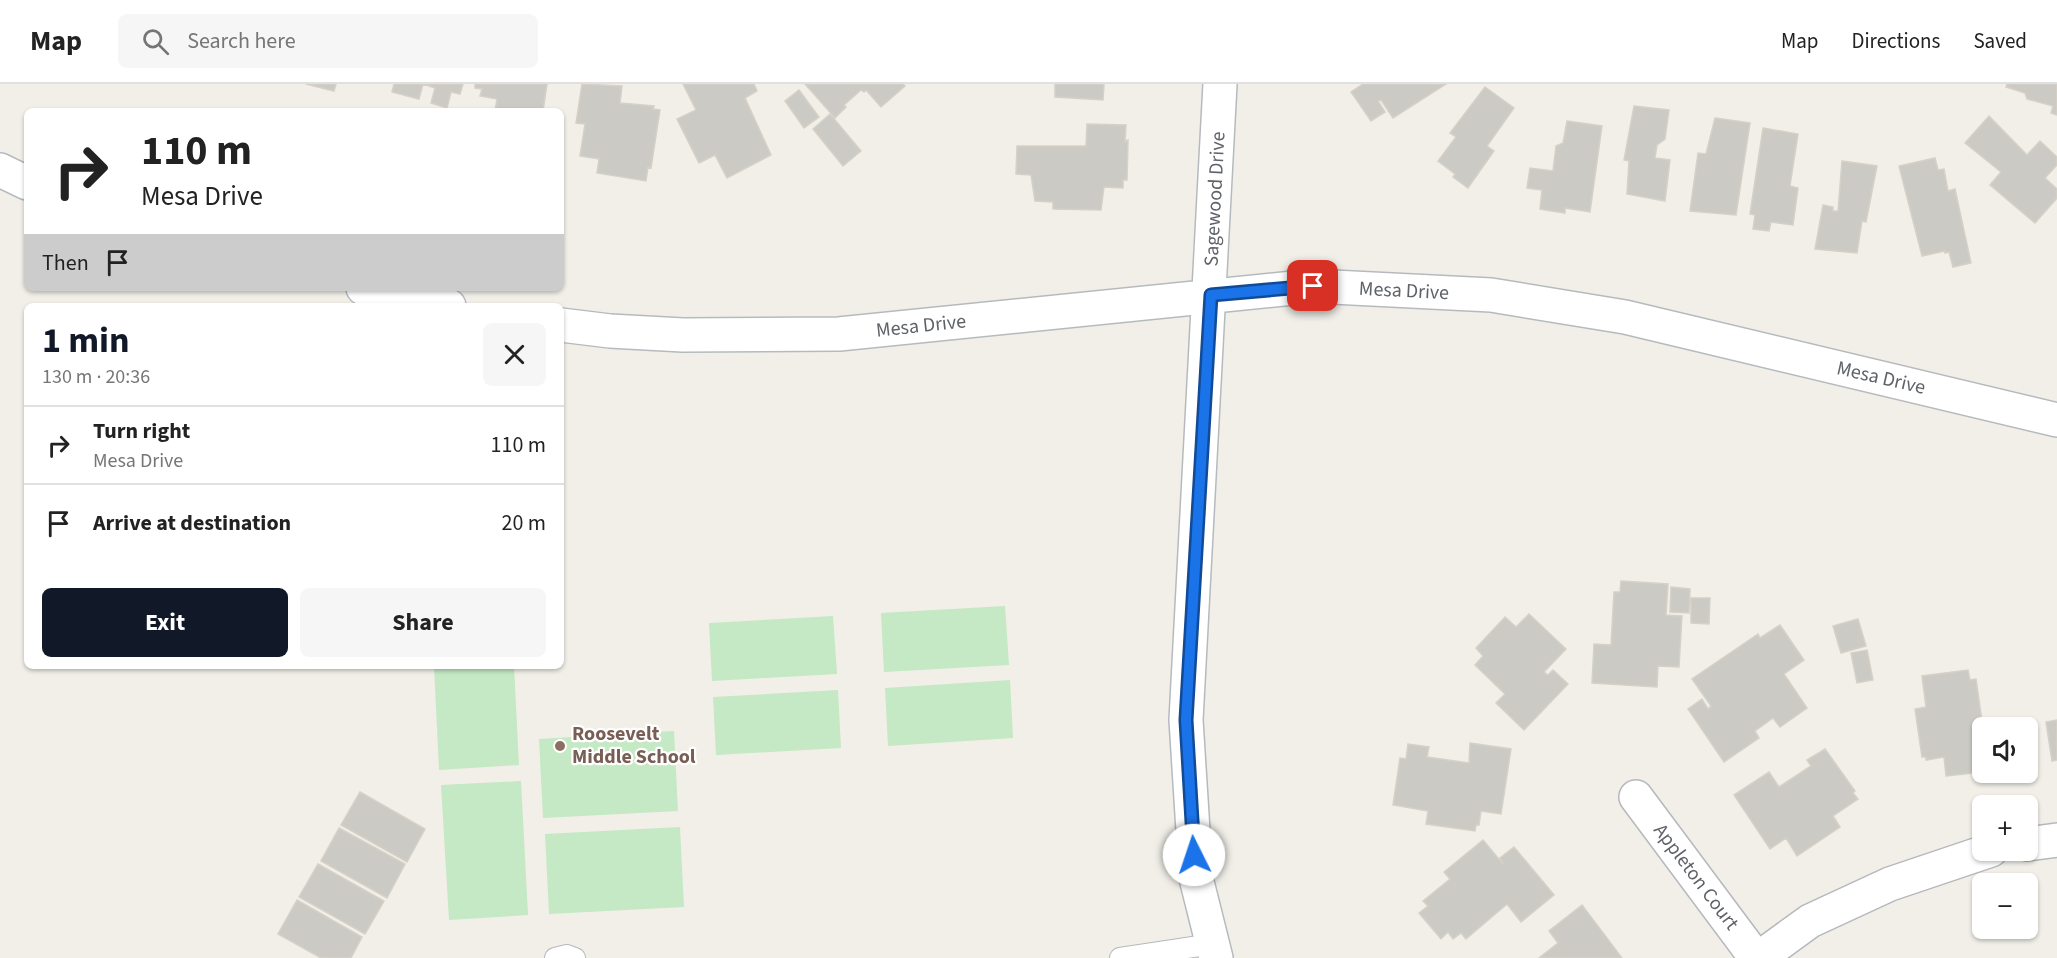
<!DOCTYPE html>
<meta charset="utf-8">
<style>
body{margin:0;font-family:"Source Sans 3",sans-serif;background:#f6f6f6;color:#222;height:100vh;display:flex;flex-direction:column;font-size:22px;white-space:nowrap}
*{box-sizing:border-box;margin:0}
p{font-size:20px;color:#767676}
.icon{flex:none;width:33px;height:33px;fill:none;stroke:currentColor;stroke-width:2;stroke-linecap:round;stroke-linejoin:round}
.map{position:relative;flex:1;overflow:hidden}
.drawer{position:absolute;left:24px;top:219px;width:540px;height:366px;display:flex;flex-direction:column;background:#fff;border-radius:9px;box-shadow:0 2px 4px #0004}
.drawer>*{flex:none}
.hud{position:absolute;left:24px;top:24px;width:540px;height:183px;border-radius:9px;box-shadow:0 2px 4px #0004;background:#fff;color:#222;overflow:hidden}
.tools{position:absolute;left:1972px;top:633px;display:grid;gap:12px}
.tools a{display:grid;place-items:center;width:66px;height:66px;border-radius:9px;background:#fff;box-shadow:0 2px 4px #0004;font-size:30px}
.pin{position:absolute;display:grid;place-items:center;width:51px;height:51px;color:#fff;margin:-26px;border-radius:12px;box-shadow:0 3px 9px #0006}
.me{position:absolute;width:66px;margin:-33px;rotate:356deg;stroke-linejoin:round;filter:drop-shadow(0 0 4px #0008)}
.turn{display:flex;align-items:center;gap:21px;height:126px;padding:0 18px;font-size:27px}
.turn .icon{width:78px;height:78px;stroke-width:2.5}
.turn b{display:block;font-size:42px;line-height:51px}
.then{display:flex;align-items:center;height:57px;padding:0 18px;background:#0003;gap:12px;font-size:22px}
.round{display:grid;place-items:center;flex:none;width:63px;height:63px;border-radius:9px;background:#f6f6f6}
.headline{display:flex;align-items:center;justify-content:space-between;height:102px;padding:0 18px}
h1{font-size:36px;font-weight:700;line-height:45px;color:#111827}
.button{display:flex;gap:12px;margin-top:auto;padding:12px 18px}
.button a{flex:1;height:69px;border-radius:9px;background:#111827;color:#fff;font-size:24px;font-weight:700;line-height:69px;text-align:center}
.button a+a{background:#f6f6f6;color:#222}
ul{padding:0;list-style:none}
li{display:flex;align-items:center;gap:18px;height:78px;padding:0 18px;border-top:2px solid #e0e0e0}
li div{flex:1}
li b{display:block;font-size:22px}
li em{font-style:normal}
header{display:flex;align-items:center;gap:36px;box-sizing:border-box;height:84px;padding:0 30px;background:#fff;border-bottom:2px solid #e0e0e0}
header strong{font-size:28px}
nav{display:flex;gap:33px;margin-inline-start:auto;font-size:21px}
.search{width:420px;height:54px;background:#f6f6f6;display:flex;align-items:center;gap:15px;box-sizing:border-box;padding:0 21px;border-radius:9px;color:#767676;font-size:22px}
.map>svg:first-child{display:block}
.green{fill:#c5e8c5}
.building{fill:#cccac5;stroke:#d6d1c6;stroke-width:1.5}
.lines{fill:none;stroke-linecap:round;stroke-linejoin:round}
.lane-casing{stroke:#b5b8bc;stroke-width:22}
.street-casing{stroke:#b5b8bc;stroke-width:36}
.secondary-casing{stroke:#b6babf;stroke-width:36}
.lane{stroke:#fff;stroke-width:20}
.street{stroke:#fff;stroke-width:33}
.secondary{stroke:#fff;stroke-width:33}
.route-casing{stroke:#114b97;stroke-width:15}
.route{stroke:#1a73e8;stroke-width:10}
.education-dot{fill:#8d6e63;stroke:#fff;stroke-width:2}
.labels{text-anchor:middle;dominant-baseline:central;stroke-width:4.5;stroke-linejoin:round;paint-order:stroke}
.street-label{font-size:20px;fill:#5f6368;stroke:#fff}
.education-label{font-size:20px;font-weight:bold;fill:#785e54;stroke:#fff;text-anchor:start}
</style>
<header>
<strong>Map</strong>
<div class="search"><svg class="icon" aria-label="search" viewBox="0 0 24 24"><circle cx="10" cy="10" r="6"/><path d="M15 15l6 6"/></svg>Search here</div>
<nav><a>Map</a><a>Directions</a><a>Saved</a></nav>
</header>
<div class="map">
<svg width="2057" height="874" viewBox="0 0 2057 874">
<rect width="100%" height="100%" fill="#f1efe8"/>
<path class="green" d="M1005 522 1009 581 884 588 881 529Z
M833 532 837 590 712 597 709 539Z
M434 582H514L519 681 439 686Z
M1010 596 1013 654 888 662 885 604Z
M838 606 841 664 716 671 713 613Z
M674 647 678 727 543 734 539 655Z
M521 697 528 831 449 836 441 701Z
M680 743 684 823 549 830 545 750Z"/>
<path class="building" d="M306 0H336L334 7Z
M394 0H463L460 10 451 8 447 24 431 19 435 4 423 0 419 15 392 8Z
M475 0H547L543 27H495L497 15 480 12 482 5 475 4Z
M582 0 622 2 620 19 654 22 653 25 660 26 651 84 648 83 646 97 597 89 599 75 580 72 585 40 576 39Z
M683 0H754L757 7 745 14 771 71 727 94 715 71 699 79 677 35 696 26Z
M805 0H903L905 2 881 23 866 6 864 8 861 6 844 21 846 23 835 34Z
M1055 0H1104L1103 16 1055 13Z
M1363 0H1446L1393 34 1381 16 1378 17 1385 28 1371 37 1351 8Z
M2007 0H2057V31L2051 29 2053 22 2027 15 2025 9 2006 3Z
M1485 3 1514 24 1487 62 1494 67 1468 104 1453 93 1455 90 1438 77 1456 53 1450 49Z
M799 6 819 33 804 44 785 17Z
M1634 22 1669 26 1665 55 1657 61 1655 74 1670 76 1665 117 1627 110 1629 77 1624 76Z
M830 30 861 67 843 82 813 45Z
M1989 32 2027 71 2040 57 2057 73V81L2045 94 2057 105V114L2035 139 1990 101 2001 88 1965 59Z
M1715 34 1750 39 1736 131 1690 127 1698 69 1706 70Z
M1567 37 1602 42 1590 128 1565 124V129L1540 125 1542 106 1527 104 1530 84 1553 87 1556 62 1563 59Z
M1087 40 1126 41 1125 57 1128 56 1127 96H1123V104L1104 103 1101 126 1053 125V118L1035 117 1031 91 1016 90 1017 62H1086Z
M1763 44 1798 50 1790 102 1798 104 1793 141 1771 138 1769 147 1753 145 1755 131 1750 130Z
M1935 74 1938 86 1944 85 1948 107 1955 105 1971 179 1953 183 1949 168 1945 169V167L1922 172 1899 82Z
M1842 77 1877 82 1866 138 1862 137 1857 169 1815 165 1823 121 1833 123V127H1838Z
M1621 497 1668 500 1666 531 1682 532 1679 583 1658 582 1657 603 1592 599 1594 560 1611 561 1614 508H1620Z
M1671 503 1690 505 1689 529 1670 528Z
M1691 514H1710L1709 540 1691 539Z
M1529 530 1566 565 1544 588 1548 591 1553 586 1568 600 1524 646 1496 619 1505 610 1475 581 1483 572 1476 564 1505 533 1516 543Z
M1858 535 1866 562 1841 569 1833 542Z
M1780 541 1804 576 1784 590 1807 624 1780 643 1773 634 1755 647 1759 654 1724 678 1688 625 1702 615 1708 625 1711 622 1692 595 1758 550 1760 554Z
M1867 566 1873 596 1857 599 1851 569Z
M1968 586 1970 596 1976 595 1983 644V688L1946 692 1944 673 1926 676V673H1922L1915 625 1926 623 1922 592Z
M2057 636V676L2052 677 2046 638Z
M1470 659 1511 665 1501 730 1481 727 1479 741H1476L1475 747 1426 740 1428 727 1393 721 1400 674 1406 675 1408 660 1429 663 1427 673 1469 679Z
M1825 665 1855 707 1853 709 1858 715 1833 732 1840 743 1797 772 1786 754 1770 765 1734 711 1769 688 1779 703 1811 682 1807 676Z
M360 708 425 745 407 778 341 741Z
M339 744 405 780 387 814 321 777Z
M1483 756 1503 780 1500 774 1514 763 1554 811 1521 838 1507 820 1466 855 1461 849 1453 855 1448 848 1441 855 1419 829 1428 822 1423 817 1450 795 1444 788Z
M318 780 384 817 365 850 299 813Z
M297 816 362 853 351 874H321L278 850Z
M1582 821 1622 874H1539L1558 859 1549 847Z"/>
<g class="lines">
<defs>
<path id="lane" d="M555 874 567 871 575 874
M1120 874 1213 860"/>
<path id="street" d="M1636 713 1756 874
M2028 760 2057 756
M1759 874 1810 837 1890 800 1991 766"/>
<path id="secondary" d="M0 86 27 99
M363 204 449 222
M561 241 610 247 683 251 839 250 1313 202 1491 211 1625 233 2057 336
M1216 874 1196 794 1186 636 1220 0"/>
</defs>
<use href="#lane" class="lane-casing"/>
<use href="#street" class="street-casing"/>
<use href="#secondary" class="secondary-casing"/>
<use href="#lane" class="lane"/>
<use href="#street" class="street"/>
<use href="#secondary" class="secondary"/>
</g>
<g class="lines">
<defs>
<path id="route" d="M1194 771 1186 636 1211 211 1313 202"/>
</defs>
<use href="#route" class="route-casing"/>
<use href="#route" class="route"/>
</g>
<circle class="education-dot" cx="560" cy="662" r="6"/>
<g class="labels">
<g class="street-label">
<text transform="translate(1215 115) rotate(-87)">Sagewood Drive</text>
<text transform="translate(1404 207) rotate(3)">Mesa Drive</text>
<text transform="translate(921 242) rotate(-6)">Mesa Drive</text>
<text transform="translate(1881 294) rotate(13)">Mesa Drive</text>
<text transform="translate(1696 793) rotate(53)">Appleton Court</text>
</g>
<g class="education-label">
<text x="572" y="650">Roosevelt<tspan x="572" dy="23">Middle School</tspan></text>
</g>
</g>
</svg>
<div class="tools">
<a><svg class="icon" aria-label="sound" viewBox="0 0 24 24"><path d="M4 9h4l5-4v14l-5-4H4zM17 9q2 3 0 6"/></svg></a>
<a>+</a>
<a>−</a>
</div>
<div class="pin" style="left:1313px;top:202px;background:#d93025"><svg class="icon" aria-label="arrive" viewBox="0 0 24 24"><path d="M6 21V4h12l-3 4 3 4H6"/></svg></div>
<svg class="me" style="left:1194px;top:771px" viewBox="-20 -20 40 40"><circle r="19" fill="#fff"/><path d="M0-13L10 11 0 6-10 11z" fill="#1a73e8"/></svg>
<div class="hud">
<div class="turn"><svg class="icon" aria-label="right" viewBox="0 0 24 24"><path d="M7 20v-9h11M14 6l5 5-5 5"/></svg><div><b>110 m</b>Mesa Drive</div></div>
<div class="then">Then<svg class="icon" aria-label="arrive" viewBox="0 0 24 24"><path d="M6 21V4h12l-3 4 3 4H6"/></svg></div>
</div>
<section class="drawer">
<div class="headline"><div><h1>1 min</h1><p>130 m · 20:36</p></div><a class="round"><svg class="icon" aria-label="close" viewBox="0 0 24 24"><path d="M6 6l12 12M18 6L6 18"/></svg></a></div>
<ul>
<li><svg class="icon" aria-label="right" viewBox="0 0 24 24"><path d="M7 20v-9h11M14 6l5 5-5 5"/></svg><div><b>Turn right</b><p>Mesa Drive</p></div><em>110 m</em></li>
<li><svg class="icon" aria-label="arrive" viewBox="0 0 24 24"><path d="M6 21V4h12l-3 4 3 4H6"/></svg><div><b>Arrive at destination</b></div><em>20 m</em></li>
</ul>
<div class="button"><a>Exit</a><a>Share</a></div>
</section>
</div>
